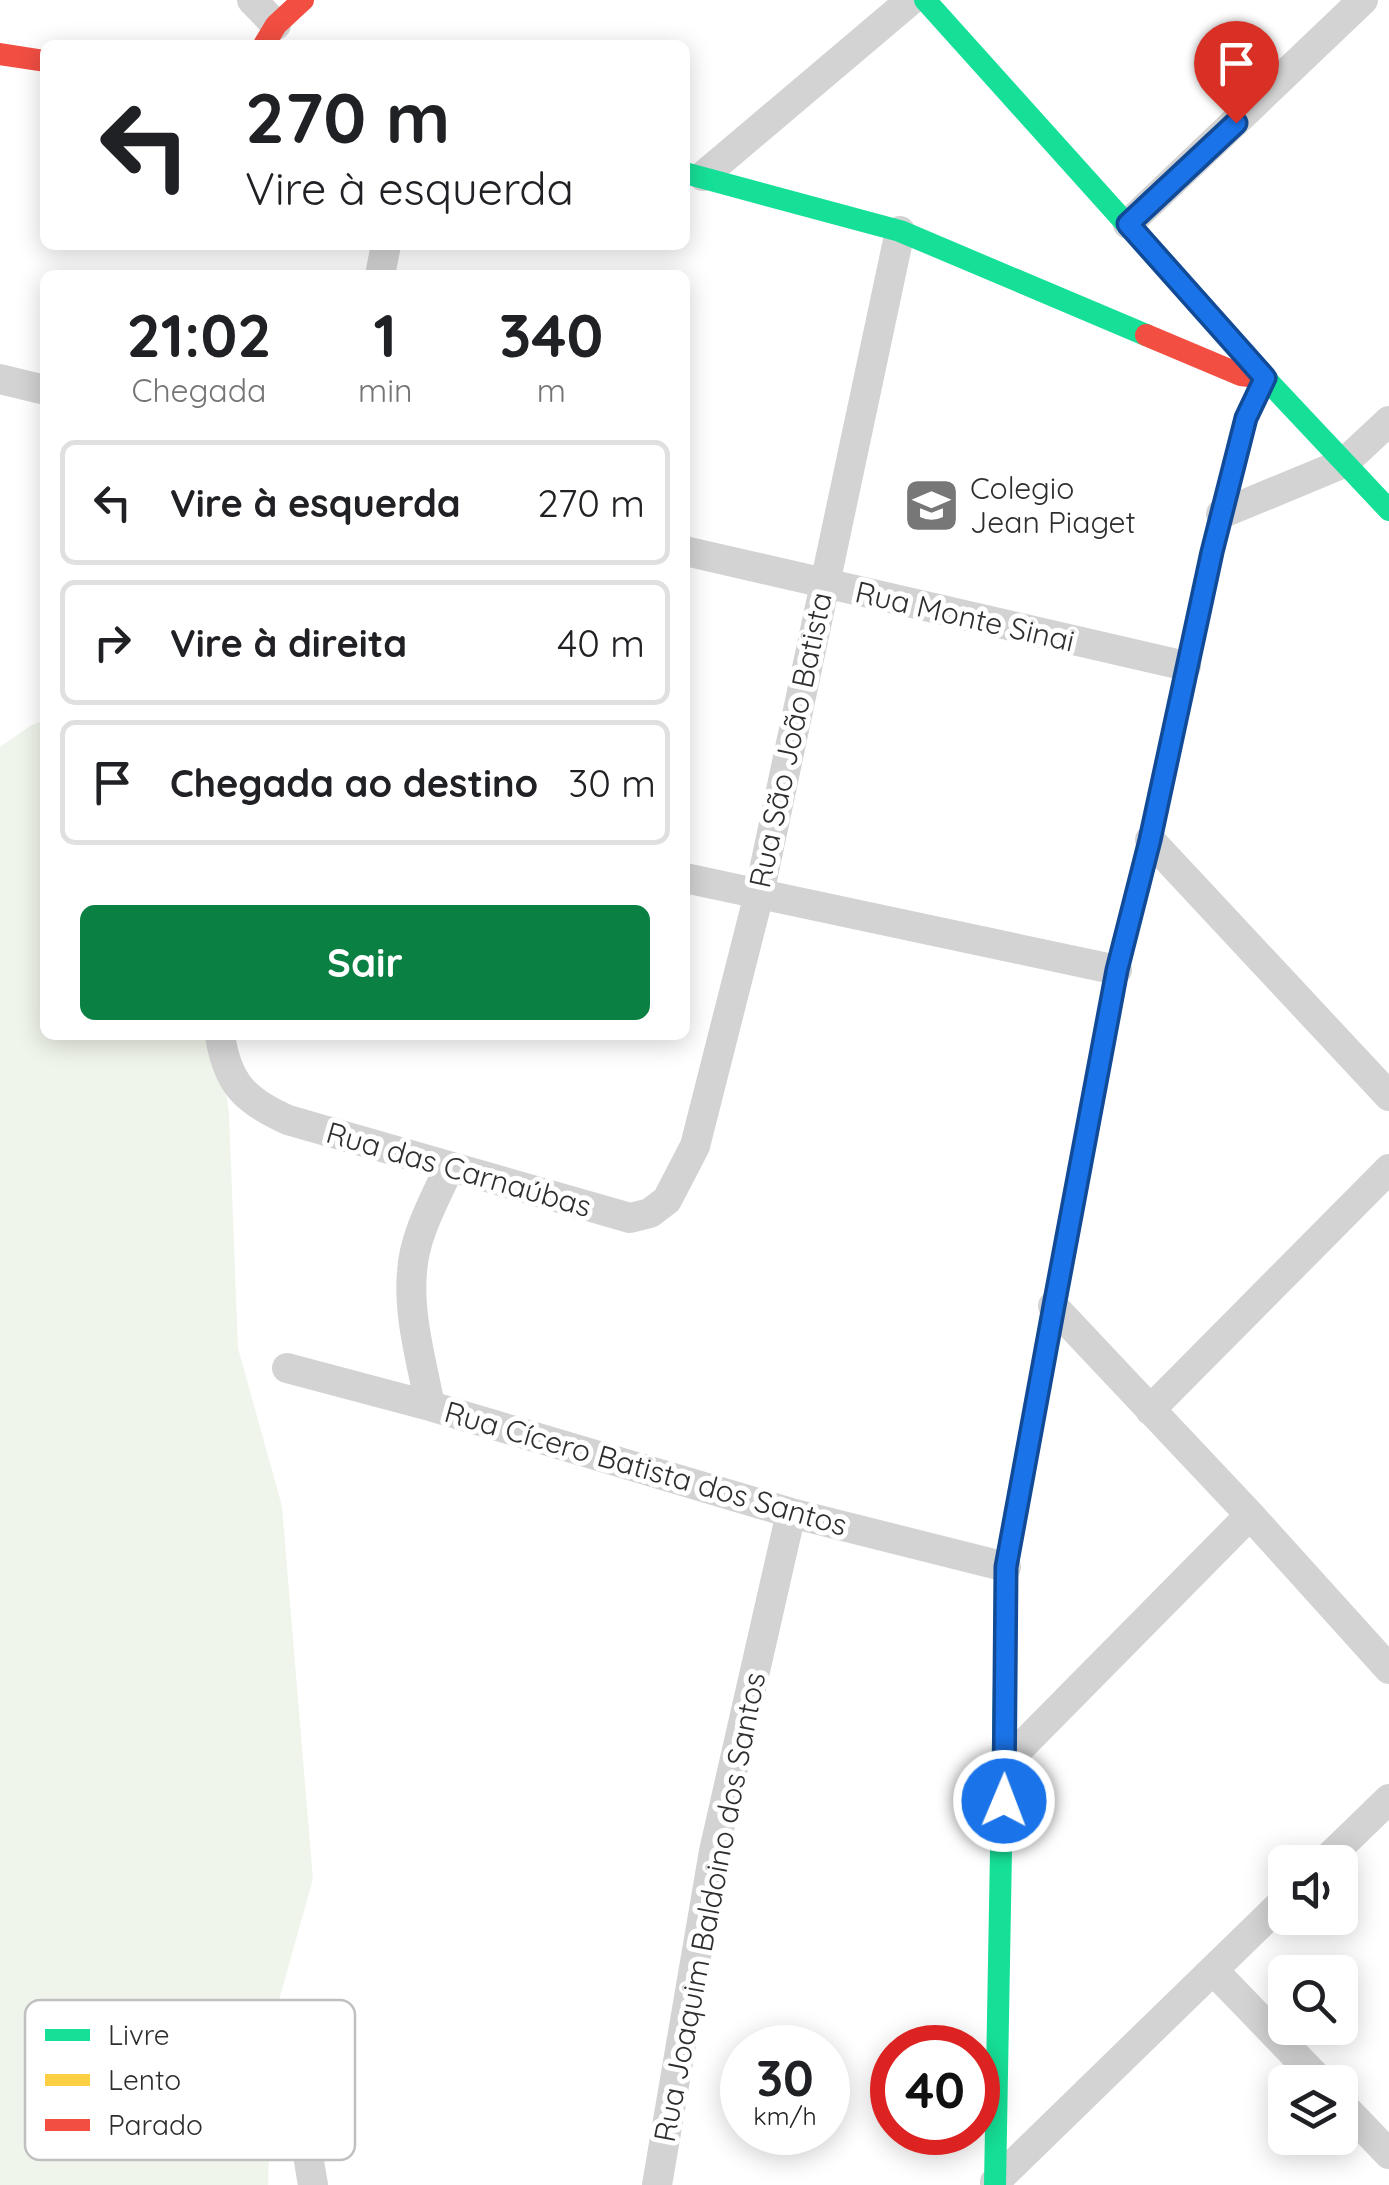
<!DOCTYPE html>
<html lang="pt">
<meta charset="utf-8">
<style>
body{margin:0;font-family:Quicksand,sans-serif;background:#f2f2f2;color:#202124;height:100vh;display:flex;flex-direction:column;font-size:38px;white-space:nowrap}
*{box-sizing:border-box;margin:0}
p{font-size:32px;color:#757577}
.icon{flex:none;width:55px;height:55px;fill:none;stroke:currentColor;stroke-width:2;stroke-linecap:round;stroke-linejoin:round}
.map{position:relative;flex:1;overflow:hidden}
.details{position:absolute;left:40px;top:270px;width:650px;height:770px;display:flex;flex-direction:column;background:#fff;border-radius:15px;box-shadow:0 5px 25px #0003}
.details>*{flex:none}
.hud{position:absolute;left:40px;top:40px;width:650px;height:210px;border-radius:15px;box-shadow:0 5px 25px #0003;background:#fff;color:#202124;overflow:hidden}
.tools{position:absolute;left:1268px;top:1845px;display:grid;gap:20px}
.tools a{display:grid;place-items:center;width:90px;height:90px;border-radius:15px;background:#fff;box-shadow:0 5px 25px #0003;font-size:50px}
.speed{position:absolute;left:720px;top:2025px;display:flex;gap:20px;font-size:50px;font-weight:700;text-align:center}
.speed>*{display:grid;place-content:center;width:130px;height:130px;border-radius:50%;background:#fff;box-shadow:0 5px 25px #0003;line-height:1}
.speed small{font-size:25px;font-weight:400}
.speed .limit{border:15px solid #d22;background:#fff;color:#111}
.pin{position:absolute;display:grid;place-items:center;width:85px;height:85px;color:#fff;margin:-102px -42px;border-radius:50% 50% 50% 0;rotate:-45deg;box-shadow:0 0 10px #0007}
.pin .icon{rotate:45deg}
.me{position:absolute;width:110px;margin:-55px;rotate:1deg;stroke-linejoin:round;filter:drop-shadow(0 0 8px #0008)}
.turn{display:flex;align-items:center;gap:35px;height:210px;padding:0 40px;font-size:45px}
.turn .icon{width:130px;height:130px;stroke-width:2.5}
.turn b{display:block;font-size:70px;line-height:85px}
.eta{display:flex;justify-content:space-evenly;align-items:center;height:170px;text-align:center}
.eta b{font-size:60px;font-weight:700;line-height:70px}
.action{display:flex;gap:20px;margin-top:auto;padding:20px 40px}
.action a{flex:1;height:115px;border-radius:15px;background:#0b8043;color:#fff;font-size:40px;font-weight:700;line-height:115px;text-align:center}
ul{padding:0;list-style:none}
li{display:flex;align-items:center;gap:30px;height:125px;margin:0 20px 15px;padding:0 20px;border:5px solid #e0e0e0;border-radius:15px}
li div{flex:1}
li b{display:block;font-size:38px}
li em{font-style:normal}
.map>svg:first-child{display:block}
.green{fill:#f0f5eb}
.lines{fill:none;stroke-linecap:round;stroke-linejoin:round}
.street{stroke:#d3d3d3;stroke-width:30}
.fast{stroke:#16e098;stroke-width:22}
.slow{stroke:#ffcf43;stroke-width:22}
.jam{stroke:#f24e42;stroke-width:22}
.route-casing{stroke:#114b97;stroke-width:25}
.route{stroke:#1a73e8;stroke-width:18}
.labels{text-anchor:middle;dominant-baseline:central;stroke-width:10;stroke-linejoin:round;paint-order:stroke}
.poi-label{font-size:30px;fill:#2e2e2e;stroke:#fff;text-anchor:start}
.street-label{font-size:30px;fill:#2e2e2e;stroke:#fff}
.key{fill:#fff;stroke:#c0c0c0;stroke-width:2.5}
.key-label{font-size:28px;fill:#2e2e2e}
</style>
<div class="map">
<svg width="1389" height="2185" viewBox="0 0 1389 2185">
<rect width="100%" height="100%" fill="#fff"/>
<path class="green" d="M45 720V1035H218L229 1113 238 1348 282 1506 313 1879 274 2018 268 2185H0V747L30 726Z"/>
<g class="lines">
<path class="street" d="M252 0 276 25
M703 176 911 0
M1128 224 1363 0
M380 275 386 245
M0 379 45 390
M1221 514 1344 463 1389 421
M685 551 1186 666
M1150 840 1389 1096
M685 878 1117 970
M220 1035C227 1083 245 1101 288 1120L630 1218 650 1213 667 1200 695 1146 759 894 900 231
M1053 1306 1250 1515 1389 1669
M287 1368 430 1406 791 1513 1006 1567
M430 1406C422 1363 408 1316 412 1272 414 1236 434 1201 449 1168
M1150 1410 1389 1169
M1005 1763 1250 1515
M1324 1862 1389 1799
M1213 1970 1321 2082
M287 2029 313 2185
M1340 2103 1389 2154
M995 2182 1285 1900
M657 2185 714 1851 791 1513"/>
<path class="fast" d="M925 0 1265 378 1389 510
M685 173 900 231 1146 335
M1062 1264 1117 970 1150 840 1221 514 1246 418 1265 378
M995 2185 1004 1683"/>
<path class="slow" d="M1004 1683 1006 1567 1062 1264"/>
<path class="jam" d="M264 45 276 25 303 0
M0 54 45 61
M1146 335 1241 375 1265 378"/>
</g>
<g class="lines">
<defs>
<path id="route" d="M1004 1801 1006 1567 1054 1306 1117 970 1150 840 1212 552 1246 418 1265 378 1128 224 1236 123"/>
</defs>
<use href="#route" class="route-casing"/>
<use href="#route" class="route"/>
</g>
<defs>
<symbol id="school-square" viewBox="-11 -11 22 22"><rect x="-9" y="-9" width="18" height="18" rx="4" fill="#777" stroke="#fff"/><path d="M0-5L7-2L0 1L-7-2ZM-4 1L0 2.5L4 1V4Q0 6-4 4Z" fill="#fff"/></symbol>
</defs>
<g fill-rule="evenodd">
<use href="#school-square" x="900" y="474" width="63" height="63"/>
</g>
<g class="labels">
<g class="poi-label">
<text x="970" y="488">Colegio<tspan x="970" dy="34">Jean Piaget</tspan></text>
</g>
<g class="street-label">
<text transform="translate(965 616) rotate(13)">Rua Monte Sinai</text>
<text transform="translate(790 740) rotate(-78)">Rua São João Batista</text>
<text transform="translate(459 1169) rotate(16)">Rua das Carnaúbas</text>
<text transform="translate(646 1468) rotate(16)">Rua Cícero Batista dos Santos</text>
<text transform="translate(709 1907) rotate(-79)">Rua Joaquim Baldoino dos Santos</text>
</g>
</g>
<rect x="25" y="2000" width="330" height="160" rx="15" class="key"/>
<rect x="45" y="2029" width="45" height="12" fill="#16e098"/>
<rect x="45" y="2074" width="45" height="12" fill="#ffcf43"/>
<rect x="45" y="2119" width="45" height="12" fill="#f24e42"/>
<g class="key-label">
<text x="108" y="2045">Livre</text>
<text x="108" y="2090">Lento</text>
<text x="108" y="2135">Parado</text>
</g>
</svg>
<div class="tools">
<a><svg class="icon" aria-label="sound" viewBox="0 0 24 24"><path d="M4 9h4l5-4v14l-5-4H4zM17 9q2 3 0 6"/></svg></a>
<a><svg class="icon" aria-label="search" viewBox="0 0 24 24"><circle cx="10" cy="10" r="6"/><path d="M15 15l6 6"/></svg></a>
<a><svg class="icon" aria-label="layers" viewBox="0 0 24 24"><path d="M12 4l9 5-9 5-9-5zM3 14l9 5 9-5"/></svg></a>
</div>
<div class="speed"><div>30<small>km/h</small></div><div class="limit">40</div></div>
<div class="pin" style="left:1236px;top:123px;background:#d93025"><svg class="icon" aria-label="arrive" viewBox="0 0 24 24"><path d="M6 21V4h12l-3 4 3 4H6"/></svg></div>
<svg class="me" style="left:1004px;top:1801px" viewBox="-20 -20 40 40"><circle r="17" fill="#1a73e8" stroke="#fff" stroke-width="3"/><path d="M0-11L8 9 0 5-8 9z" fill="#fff"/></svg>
<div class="hud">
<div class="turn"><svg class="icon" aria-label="left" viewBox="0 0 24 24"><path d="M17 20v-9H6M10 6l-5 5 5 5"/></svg><div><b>270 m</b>Vire à esquerda</div></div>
</div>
<section class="details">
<div class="eta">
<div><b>21:02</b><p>Chegada</p></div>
<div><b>1</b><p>min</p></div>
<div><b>340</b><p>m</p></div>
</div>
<ul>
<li><svg class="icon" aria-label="left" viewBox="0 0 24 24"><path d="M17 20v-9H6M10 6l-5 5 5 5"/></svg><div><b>Vire à esquerda</b></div><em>270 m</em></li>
<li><svg class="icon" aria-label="right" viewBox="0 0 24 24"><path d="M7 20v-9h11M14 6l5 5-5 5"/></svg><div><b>Vire à direita</b></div><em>40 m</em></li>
<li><svg class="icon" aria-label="arrive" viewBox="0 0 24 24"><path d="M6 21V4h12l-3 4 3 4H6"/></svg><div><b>Chegada ao destino</b></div><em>30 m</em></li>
</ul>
<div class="action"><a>Sair</a></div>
</section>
</div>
